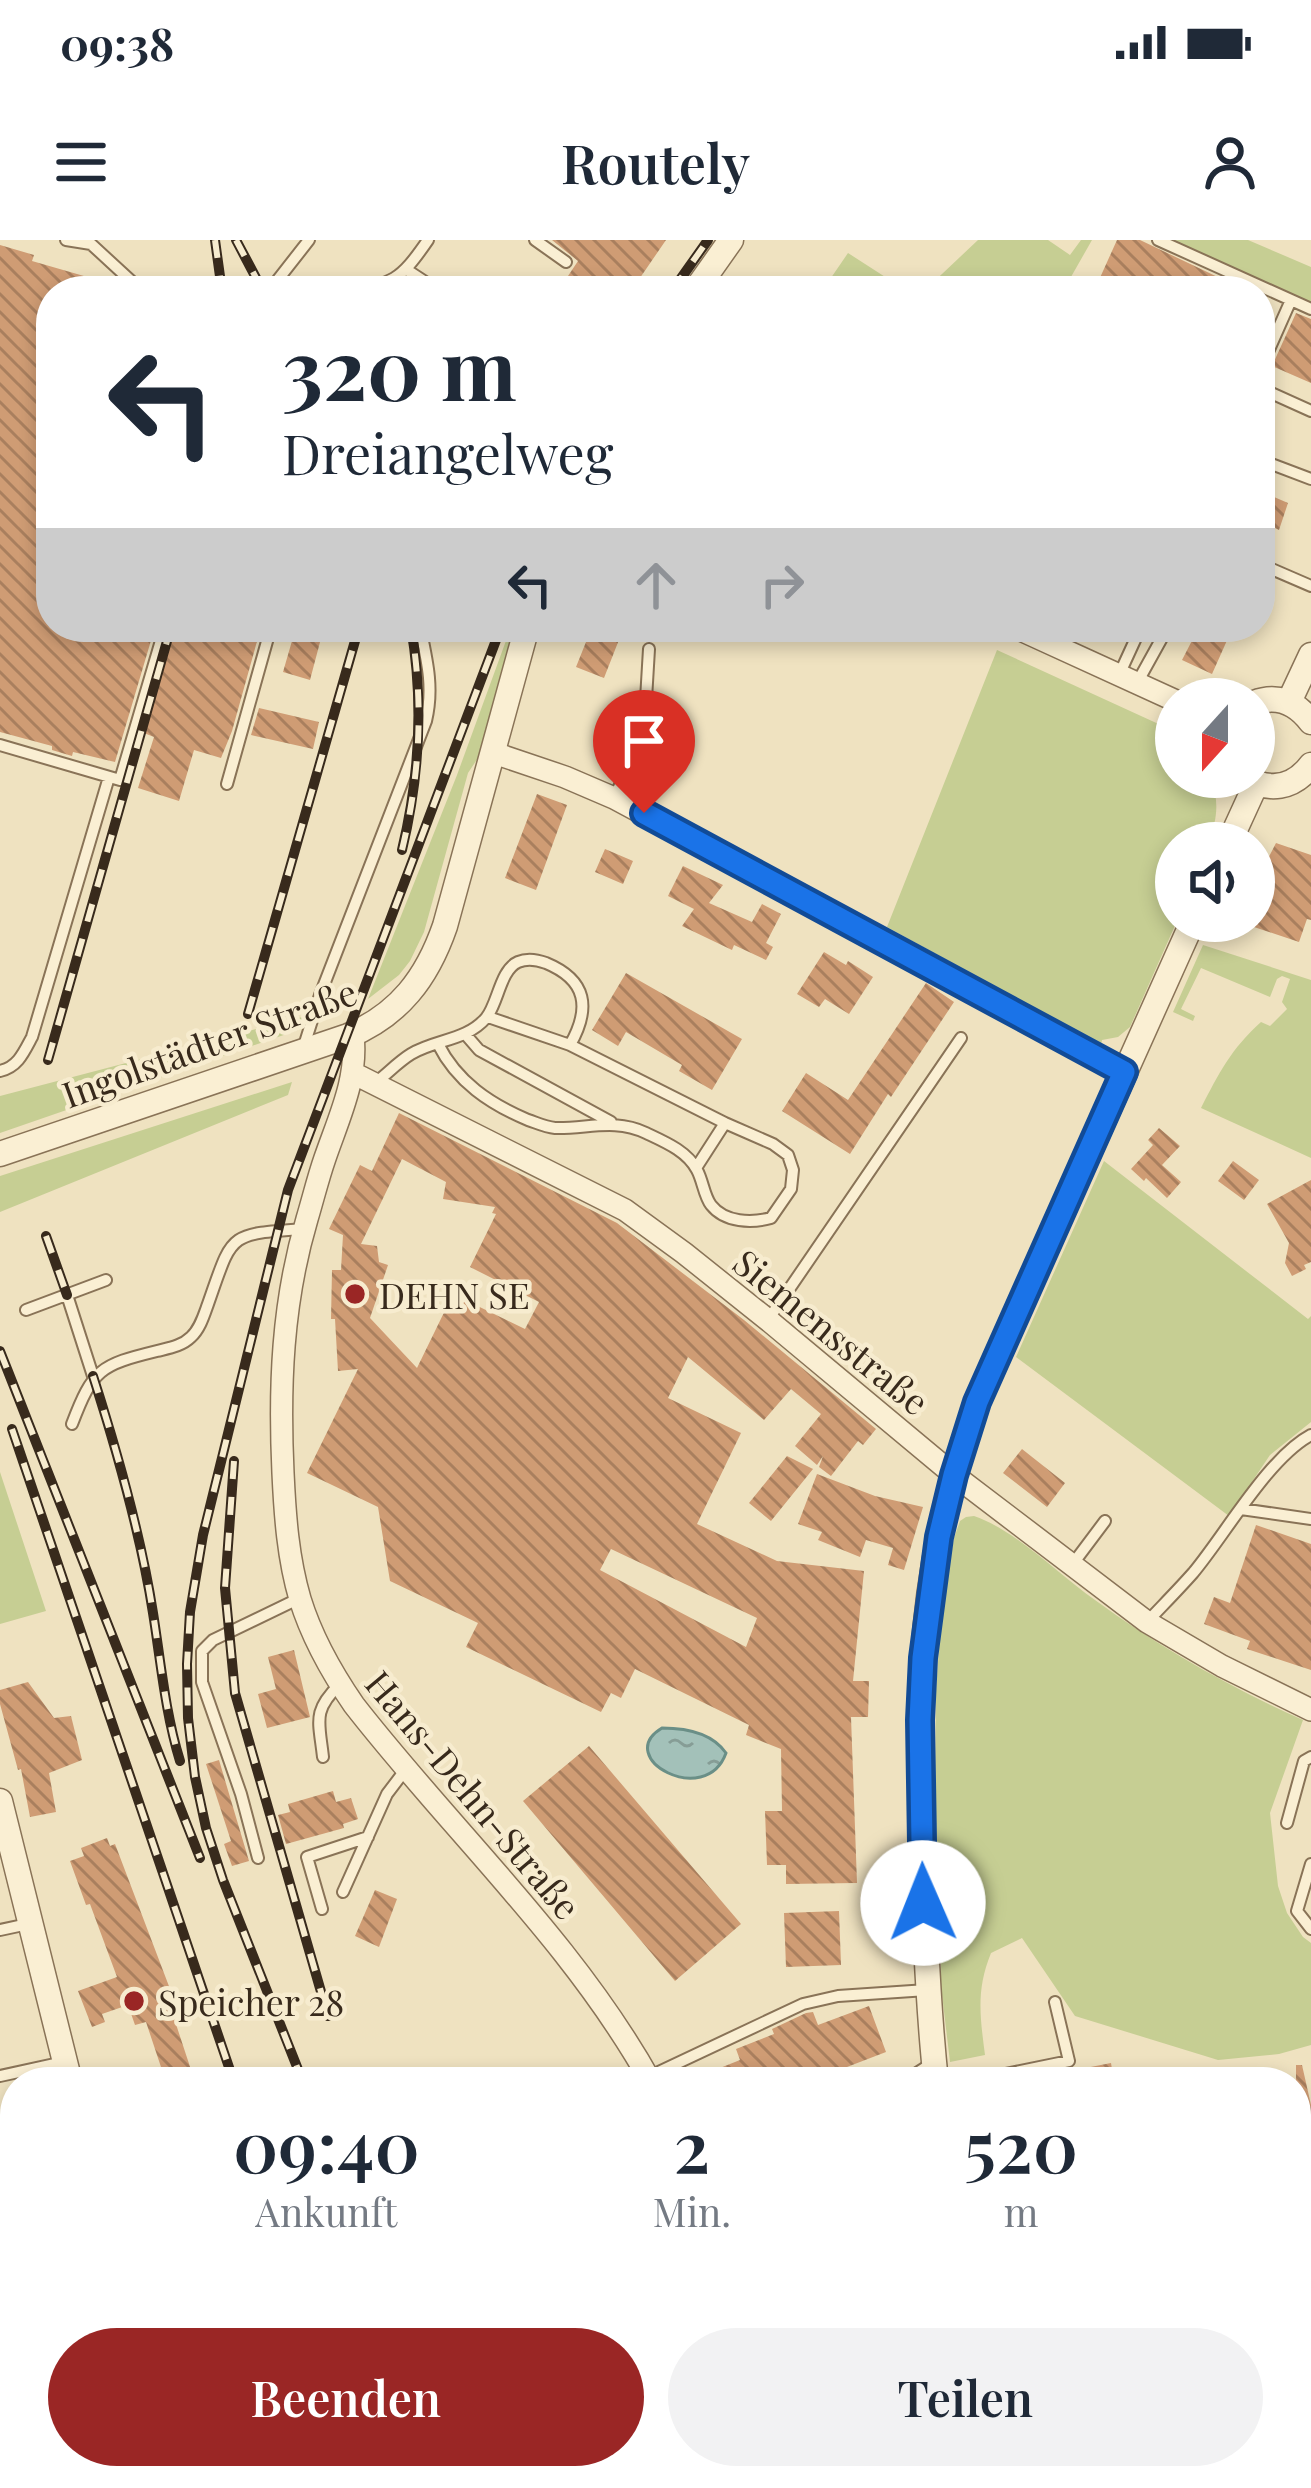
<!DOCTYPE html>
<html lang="de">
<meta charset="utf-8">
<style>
body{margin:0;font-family:"Playfair Display",serif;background:#f2f2f3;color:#1f2937;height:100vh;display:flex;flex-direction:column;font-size:45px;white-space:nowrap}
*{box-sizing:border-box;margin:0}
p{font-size:39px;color:#747a83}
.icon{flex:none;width:66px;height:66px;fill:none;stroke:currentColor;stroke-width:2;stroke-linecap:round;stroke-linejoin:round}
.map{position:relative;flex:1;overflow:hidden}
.panel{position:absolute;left:0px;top:1827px;width:1311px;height:423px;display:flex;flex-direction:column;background:#fff;border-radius:48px 48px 0 0;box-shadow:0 6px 18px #0003}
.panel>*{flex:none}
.banner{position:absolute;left:36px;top:36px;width:1239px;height:366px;border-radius:48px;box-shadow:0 6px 18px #0003;background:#fff;color:#1f2937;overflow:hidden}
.needle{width:78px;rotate:201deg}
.buttons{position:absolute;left:1155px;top:438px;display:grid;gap:24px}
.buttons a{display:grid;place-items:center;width:120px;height:120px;border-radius:50%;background:#fff;box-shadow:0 6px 18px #0003;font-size:60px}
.pin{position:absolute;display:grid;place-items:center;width:102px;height:102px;color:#fff;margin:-123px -51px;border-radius:50% 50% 50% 0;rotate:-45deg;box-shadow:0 0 12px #0007}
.pin .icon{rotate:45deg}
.me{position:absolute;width:132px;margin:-66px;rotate:359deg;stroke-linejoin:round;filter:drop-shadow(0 0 9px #0008)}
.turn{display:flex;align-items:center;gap:42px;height:252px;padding:0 48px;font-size:54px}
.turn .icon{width:156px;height:156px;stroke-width:2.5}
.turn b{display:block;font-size:84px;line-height:102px}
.lanes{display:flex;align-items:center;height:114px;padding:0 48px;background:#0003;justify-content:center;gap:60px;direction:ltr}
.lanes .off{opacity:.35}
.eta{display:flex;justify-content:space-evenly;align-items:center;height:204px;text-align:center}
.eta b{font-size:72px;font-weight:600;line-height:84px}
.primary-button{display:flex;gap:24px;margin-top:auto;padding:24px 48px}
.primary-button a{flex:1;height:138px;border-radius:72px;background:#9a2625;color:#fff;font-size:48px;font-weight:600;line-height:138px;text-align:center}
.primary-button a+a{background:#f2f2f3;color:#1f2937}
.status{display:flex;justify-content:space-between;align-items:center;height:84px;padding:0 60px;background:#fff;direction:ltr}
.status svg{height:33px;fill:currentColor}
header{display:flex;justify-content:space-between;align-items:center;height:156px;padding:0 48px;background:#fff;font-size:54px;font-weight:600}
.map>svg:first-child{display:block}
.grass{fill:#c6ce93}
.forest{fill:url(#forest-firs)}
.water{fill:url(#water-ripples);stroke:#6a8f87;stroke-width:3}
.building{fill:url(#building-back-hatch);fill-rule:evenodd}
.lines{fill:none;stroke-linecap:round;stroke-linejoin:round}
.service-casing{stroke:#897357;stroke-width:14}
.minor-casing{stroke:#897357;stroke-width:24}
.tertiary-casing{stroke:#897357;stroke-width:27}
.service{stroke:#faefd3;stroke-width:10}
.minor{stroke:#faefd3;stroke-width:21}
.tertiary{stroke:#faefd3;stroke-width:24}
.rail-casing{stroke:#382a1c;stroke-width:10}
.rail{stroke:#f7eccf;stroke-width:6;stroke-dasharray:18;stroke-linecap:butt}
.route-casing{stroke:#114b97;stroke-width:30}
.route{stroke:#1a73e8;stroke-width:21}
.poi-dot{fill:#9a2625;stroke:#f7eccf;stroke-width:4.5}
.labels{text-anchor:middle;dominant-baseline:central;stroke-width:9;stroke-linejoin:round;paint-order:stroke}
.street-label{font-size:36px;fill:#382a1c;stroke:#f7eccf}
.poi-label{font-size:36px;fill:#382a1c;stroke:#f7eccf;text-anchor:start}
</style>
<div class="status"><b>09:38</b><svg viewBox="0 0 49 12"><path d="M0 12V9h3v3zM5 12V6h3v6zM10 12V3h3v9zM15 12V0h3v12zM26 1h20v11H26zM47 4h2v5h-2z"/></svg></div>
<header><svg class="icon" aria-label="menu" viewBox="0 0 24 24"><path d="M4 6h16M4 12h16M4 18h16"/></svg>Routely<svg class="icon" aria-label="person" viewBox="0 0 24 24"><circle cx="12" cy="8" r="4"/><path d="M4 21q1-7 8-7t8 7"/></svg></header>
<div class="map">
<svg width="1311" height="2248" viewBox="0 0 1311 2248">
<defs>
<pattern id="forest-firs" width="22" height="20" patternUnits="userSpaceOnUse" patternTransform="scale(3)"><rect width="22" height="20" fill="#c6ce93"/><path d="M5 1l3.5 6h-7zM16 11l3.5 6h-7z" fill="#abb17e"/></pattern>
<pattern id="water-ripples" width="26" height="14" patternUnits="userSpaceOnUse" patternTransform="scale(3)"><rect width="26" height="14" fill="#a3c1b9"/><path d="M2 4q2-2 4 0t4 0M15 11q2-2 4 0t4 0" fill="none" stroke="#869d96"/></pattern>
<pattern id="building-back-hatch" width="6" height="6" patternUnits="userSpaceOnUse" patternTransform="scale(3)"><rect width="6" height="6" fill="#cf9c74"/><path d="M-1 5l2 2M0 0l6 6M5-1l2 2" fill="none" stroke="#a97f5e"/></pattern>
</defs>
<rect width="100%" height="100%" fill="#efe2c0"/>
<path class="grass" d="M978 0H1048L1070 15 1081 0H1092L1063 51H924Z
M1168 0H1248L1311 27V63Z
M848 13 907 51H822Z
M511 387H517L482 512 468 533 424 692 410 721 399 735 368 759 457 535Z
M997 410 1176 492V537H1211C1219 562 1218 578 1208 603H1176L1177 681 1130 787 1118 797 1102 800 1101 805 887 687Z
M1203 705 1311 740V918L1201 868C1219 833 1231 809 1261 782L1270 786 1287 769 1282 762 1290 739 1282 736 1277 739 1270 757 1201 728 1181 769 1195 776 1193 781 1173 772Z
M306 776 304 788 0 893V856Z
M292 842 288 855 0 972V936Z
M1104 921 1308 1079 1311 1076V1182L1270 1215 1229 1276 1016 1117Z
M0 1232 46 1371 0 1384Z
M974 1276C1017 1291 1058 1334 1095 1360 1161 1408 1229 1447 1303 1480L1270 1573 1278 1646 1287 1673 1303 1697 1311 1703V1805L1279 1814 1218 1820 1075 1776 1022 1698 991 1713C976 1750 980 1776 985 1815L950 1822 941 1746V1667L935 1568 936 1450 942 1367 954 1298 960 1281 966 1277Z"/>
<path class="forest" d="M627 2235H776L780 2248H604Z"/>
<path class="water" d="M662 1488C686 1488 712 1493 726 1513 706 1569 612 1518 662 1488Z"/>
<path class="building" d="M552 0H666L631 51H558L578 21Z
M1117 0H1140L1247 51H1094Z
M0 5 34 15 32 21 122 47 121 51H51V387H155L115 522 73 512 72 516 52 510V506L0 492Z
M1296 73 1311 79V143L1272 126Z
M1260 251 1288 263 1279 290 1260 281Z
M175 387H261L232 491 221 518 194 510 179 561 138 548 154 497 144 493Z
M296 387H324L310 440 283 432Z
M592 387H624L604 438 576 427Z
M1199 387H1233L1212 434 1182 420Z
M259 468 319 482 313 509 251 495Z
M537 554 567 565 536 650 505 638Z
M1276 603 1311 615V680L1307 679 1299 702 1254 687V646Z
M605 609 633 621 623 644 595 632Z
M683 626 723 645 709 663 752 682 762 664 781 674 766 703 773 707 766 720 734 705 732 710 682 686 694 669 668 656Z
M824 712 846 725 848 721 873 737 849 774 825 759 819 767 797 754Z
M626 733 742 799 712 850 679 831 682 825 626 792 618 806 592 790Z
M926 743 954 762 891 857 888 854 850 914 782 871 806 833 848 860Z
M399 873 617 983 744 1080 876 1189 863 1205 858 1201 831 1236 819 1227 823 1216 817 1225 795 1206 821 1174 791 1149 764 1180 688 1117 668 1158 741 1193 697 1284 777 1321 864 1331 853 1441H869L868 1477H851L857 1643 786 1644V1625H767L765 1571H782L781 1509 746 1495 749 1485 635 1429 621 1458 611 1453 601 1472 466 1407 478 1383 390 1341 378 1267 307 1233 358 1129 338 1131 335 1079H331L332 1030H341L343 995 329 989 360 925 372 931ZM402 919 446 942 443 959 495 967 492 973 496 974 470 1027 539 1062 525 1089 453 1054 417 1128 370 1078 388 1025 379 1022 377 1006 361 1004ZM611 1309 757 1378 746 1407 600 1330Z
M1159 888 1180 906 1162 925 1181 942 1167 958 1146 938 1144 941 1131 929 1153 905 1148 900Z
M1233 921 1259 940 1244 960 1218 941Z
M1311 940V1022L1304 1025 1306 1029 1292 1036 1285 1023 1289 1003 1267 964Z
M1022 1209 1065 1243 1047 1267 1003 1233Z
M787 1216 813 1229 771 1281 749 1263Z
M817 1234 875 1256 923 1267 904 1330 888 1325 893 1308 866 1300 860 1317 818 1300 822 1292 798 1284Z
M1256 1285 1311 1304V1430L1247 1409 1250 1401 1204 1384 1214 1357 1230 1363Z
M294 1410 310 1477 267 1488 258 1454 276 1449 268 1417Z
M28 1442 54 1478 71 1476 82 1520 49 1533 56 1572 30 1577 21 1529 18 1530 0 1464V1450Z
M589 1506 741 1684 675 1741 523 1561Z
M219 1520 249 1621 232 1626 224 1604 231 1601 206 1524Z
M333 1551 336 1562 351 1558 358 1579 343 1584 344 1588 286 1604 278 1575 290 1572 288 1564Z
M107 1598 110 1606 115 1604 178 1770 172 1772 195 1842H166L146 1782 135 1785 128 1765 102 1774 105 1782 92 1787 78 1751 117 1737 90 1664 86 1665 70 1621 84 1616 81 1608Z
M375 1650 397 1659 379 1707 355 1696Z
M839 1671 841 1725 786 1727 784 1673Z
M869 1766 886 1812 808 1842H685L740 1820 736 1809 774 1794 772 1789 806 1773 813 1772 818 1785Z
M1111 1823 1114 1842H1051L1050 1835Z
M1296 1825H1302L1311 1865V1943L1296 1946Z
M15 1934V1977L0 1981V1938Z
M10 2113 15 2114V2169L0 2163V2140Z
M1302 2143 1311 2174V2248H1296V2144Z"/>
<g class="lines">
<defs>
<path id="service" d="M66 0 91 4 142 51
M535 0 566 22
M1158 0 1311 69
M407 30 439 51
M269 51 309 0
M340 51C392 43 397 45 428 0
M1260 130 1291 60
M1260 148 1311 171
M1260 235 1266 222 1311 239
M1260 324 1311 346
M1119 435 1141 387
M1137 443 1168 387
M0 505 120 540 165 387
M227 544 271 387
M614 558 635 513 645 476 649 409
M466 795 479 810 611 882
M438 804C457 842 490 864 528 880 537 883 545 887 555 888 587 889 615 878 646 893 665 902 687 911 697 930 703 941 704 956 711 965 725 983 752 983 771 978L791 949 793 930 788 915 773 904 725 883 570 805 488 777
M303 809 320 755 426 481C434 448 427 420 420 387
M0 831C18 827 24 812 32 797L109 537
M375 843C387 834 398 822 411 814 436 799 466 801 486 778 498 764 500 730 518 722 527 718 538 720 546 723 587 740 591 768 570 805
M696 928 725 883
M67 1055 93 1136
M26 1070 106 1040
M768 1080 961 798
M72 1184C93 1129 100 1125 157 1111 169 1108 182 1106 191 1097 200 1089 204 1075 208 1064 233 993 227 994 304 989
M1241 1269 1311 1279
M1072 1325 1105 1281
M1147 1382C1162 1366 1178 1350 1193 1333 1225 1295 1268 1218 1311 1195
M323 1517C319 1481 312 1471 340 1444
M1287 1583 1304 1521 1311 1517
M258 1618 241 1554 202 1442V1411L213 1400 300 1358
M1311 1624 1297 1671 1311 1689
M343 1652 387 1554 406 1529
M322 1669 307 1617 368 1597
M0 1690 28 1684
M0 1836 64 1822
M648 1837 803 1764 838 1756 927 1750
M903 1842 931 1824
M967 1842 1069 1821 1055 1762
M0 1905 15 1902
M0 1922 15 1917
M1306 1969 1311 2003
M11 2083 15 2104
M0 2176 15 2179
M244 2235 245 2248
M329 2235 334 2248
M839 2235 842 2248
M0 2238 8 2248"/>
<path id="minor" d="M1014 387 1176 461
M494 513 565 537 614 558 1124 832
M353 795C358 839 339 877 325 918 318 938 313 959 307 979 282 1063 279 1147 283 1233 285 1276 288 1318 300 1359 312 1398 332 1433 354 1465 452 1591 573 1702 651 1842
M353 833 625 970 684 1013 768 1080 954 1235 1147 1382 1222 1426 1311 1470
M1296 1971 1311 1968
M793 2235 797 2248"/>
<path id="tertiary" d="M695 51 731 0
M1289 462 1311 415
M1254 463C1277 454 1296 462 1311 482
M1244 537C1269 552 1293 549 1311 525
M1229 603 1256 544
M0 914 348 796C399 775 427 738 445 686L527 387
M0 1561 70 1842
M936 1842C927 1757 924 1672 922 1586 921 1531 919 1476 923 1421 928 1333 947 1245 977 1162L1193 681
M986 2235 988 2248
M19 2248 25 2235"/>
</defs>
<use href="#service" class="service-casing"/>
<use href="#minor" class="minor-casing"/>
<use href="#tertiary" class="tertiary-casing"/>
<use href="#service" class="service"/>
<use href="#minor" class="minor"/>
<use href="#tertiary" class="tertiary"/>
<defs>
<path id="rail" d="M215 0 222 51
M236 0 263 51
M672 51 708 0
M402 610C420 535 424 463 411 387
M248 774 359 387
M48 820 171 387
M46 996 67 1055
M0 1111 200 1618
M93 1136C117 1211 141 1295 153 1373 161 1423 165 1472 180 1521
M12 1189 234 1842
M234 1221 225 1348 235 1453 328 1776
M303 1842 223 1640 206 1588 195 1537 188 1478 187 1424 190 1372 203 1295 288 950 501 387
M368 2235 373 2248
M428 2235 432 2248
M461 2235 467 2248"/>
</defs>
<use href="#rail" class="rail-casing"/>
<use href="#rail" class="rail"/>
</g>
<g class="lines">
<defs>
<path id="route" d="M644 573 1124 832 977 1162 954 1235 939 1297 923 1418 920 1480 923 1663"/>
</defs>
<use href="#route" class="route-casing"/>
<use href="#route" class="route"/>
</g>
<g class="poi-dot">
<circle cx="355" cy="1054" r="12"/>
<circle cx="134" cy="1761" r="12"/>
</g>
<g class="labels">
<g class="street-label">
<text transform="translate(209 802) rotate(-20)">Ingolstädter Straße</text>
<text transform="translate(832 1091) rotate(39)">Siemensstraße</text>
<text transform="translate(474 1554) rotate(50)">Hans-Dehn-Straße</text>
</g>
<g class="poi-label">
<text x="379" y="1054">DEHN SE</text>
<text x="158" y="1761">Speicher 28</text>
</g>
</g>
</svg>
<div class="buttons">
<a><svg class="needle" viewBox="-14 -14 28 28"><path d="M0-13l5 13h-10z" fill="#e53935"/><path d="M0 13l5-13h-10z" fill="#747a83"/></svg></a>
<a><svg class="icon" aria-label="sound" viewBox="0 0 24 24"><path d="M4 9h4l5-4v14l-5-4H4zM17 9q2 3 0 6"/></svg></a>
</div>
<div class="pin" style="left:644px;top:573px;background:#d93025"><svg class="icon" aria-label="arrive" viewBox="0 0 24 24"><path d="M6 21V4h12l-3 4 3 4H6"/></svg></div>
<svg class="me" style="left:923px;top:1663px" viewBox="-20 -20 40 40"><circle r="19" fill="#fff"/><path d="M0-13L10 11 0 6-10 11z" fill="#1a73e8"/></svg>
<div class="banner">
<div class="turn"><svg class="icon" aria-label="left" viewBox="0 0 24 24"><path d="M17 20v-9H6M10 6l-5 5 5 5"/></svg><div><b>320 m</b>Dreiangelweg</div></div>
<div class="lanes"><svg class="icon" aria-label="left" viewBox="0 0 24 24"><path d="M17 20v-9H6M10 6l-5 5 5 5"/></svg><svg class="icon off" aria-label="ahead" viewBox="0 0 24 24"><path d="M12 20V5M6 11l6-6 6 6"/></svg><svg class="icon off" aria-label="right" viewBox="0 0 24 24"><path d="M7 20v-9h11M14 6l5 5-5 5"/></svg></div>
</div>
<section class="panel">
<div class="eta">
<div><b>09:40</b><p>Ankunft</p></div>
<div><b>2</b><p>Min.</p></div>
<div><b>520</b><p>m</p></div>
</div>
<div class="primary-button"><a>Beenden</a><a>Teilen</a></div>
</section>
</div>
